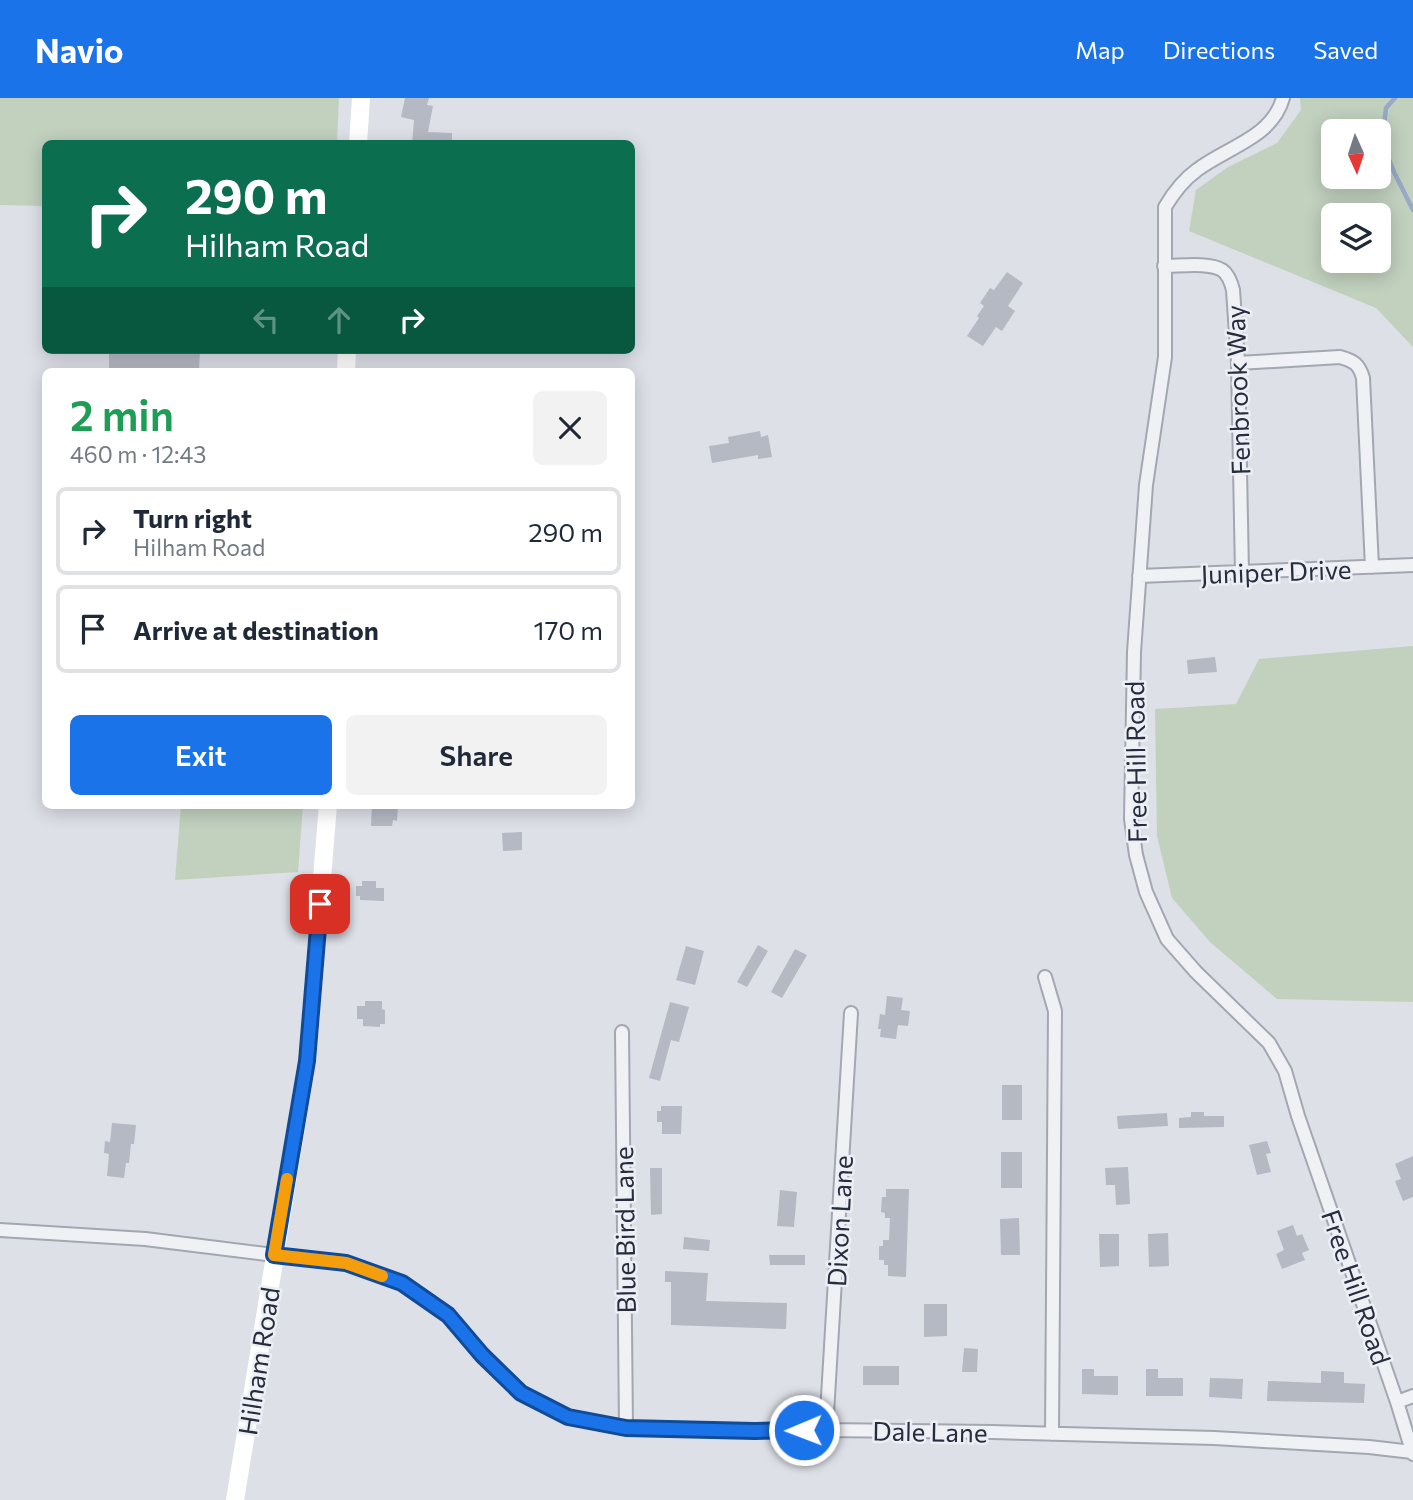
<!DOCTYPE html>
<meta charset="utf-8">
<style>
body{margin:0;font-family:Commissioner,sans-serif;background:#f2f2f3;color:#1f2937;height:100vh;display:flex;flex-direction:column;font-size:26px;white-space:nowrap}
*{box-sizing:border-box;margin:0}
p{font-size:23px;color:#747a83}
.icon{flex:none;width:38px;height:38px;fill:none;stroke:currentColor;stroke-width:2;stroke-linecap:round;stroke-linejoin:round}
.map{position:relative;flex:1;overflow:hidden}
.side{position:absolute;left:42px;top:270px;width:593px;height:441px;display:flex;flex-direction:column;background:#fff;border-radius:10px;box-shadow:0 4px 18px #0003}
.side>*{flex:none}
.banner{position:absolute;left:42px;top:42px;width:593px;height:214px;border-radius:10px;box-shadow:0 4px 18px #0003;background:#0b6e4f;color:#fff;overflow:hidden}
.needle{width:46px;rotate:177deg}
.buttons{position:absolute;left:1321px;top:21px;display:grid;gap:14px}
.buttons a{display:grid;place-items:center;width:70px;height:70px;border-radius:10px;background:#fff;box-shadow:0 4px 18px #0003;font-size:35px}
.pin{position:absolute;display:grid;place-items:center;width:60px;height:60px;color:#fff;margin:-30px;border-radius:14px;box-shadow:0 4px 10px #0006}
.me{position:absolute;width:77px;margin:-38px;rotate:269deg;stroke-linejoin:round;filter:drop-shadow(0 0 5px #0008)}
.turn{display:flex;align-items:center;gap:24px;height:147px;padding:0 28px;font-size:32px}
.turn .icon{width:91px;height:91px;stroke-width:2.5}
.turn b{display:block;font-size:49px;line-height:60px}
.lanes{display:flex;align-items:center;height:66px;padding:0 28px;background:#0003;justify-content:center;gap:35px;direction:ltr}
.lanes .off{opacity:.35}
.round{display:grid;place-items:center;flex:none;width:74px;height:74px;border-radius:10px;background:#f2f2f3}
.overview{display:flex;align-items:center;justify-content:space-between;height:119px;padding:0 28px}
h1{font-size:42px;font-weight:600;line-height:52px;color:#1e9e55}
.primary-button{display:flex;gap:14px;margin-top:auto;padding:14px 28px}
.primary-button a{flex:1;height:80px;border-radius:10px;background:#1a73e8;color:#fff;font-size:28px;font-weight:600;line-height:80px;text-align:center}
.primary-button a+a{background:#f2f2f3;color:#1f2937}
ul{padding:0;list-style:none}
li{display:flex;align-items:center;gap:21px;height:88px;margin:0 14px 10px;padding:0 14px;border:4px solid #e0e1e3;border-radius:10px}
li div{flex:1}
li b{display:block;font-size:26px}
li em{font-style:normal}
header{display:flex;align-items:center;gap:42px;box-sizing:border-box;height:98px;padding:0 35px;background:#1a73e8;color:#fff}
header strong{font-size:33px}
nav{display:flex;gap:38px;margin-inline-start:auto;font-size:24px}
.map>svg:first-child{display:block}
.green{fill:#c1d1be;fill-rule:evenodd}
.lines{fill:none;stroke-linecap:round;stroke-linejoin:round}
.stream{stroke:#98aac7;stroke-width:4.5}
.building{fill:#b4b9c4}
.street-casing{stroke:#a3a7b1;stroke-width:16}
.street{stroke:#f0f1f5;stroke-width:12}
.secondary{stroke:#fff;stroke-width:18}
.route-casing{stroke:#114b97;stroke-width:18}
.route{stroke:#1a73e8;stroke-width:12}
.slow{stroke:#f59e0b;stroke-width:12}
.labels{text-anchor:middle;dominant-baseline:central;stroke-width:5;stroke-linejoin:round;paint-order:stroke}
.street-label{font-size:26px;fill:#272d3d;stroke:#eceff5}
</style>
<header>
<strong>Navio</strong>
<nav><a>Map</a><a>Directions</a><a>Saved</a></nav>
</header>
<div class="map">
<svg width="1413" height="1402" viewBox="0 0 1413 1402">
<rect width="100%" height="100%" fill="#dde0e7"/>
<path class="green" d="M0 0H339L337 45 46 46 45 108 0 107Z
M1300 0H1413V249L1376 210 1189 133 1196 92 1228 69 1277 45 1301 12ZM1379 33V79H1334V33ZM1379 117V163H1334V117Z
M1413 548V904L1277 901 1210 844 1172 800 1157 738 1155 611 1236 606 1259 561Z
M181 707H303L298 774 175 782Z"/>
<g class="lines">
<path class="stream" d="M1395 0 1386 10 1382 44 1394 74 1413 112"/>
</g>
<path class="building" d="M405 0H429L427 7 433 8 428 34 452 35V46H412L414 22 401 19Z
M1007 174 1023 185 1008 208 1015 213 1002 233 996 229 983 248 967 238 979 220 977 218 984 208 980 205 990 190 994 192Z
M109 252H200L199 273H109Z
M760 333 761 339 768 337 772 359 758 361V357L712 365 709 348 729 345 728 339Z
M1215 559 1217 574 1188 576 1187 562Z
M372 707H398L397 723 393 722 392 728H371Z
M522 734V752L503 753 502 735Z
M362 783H376V790H384V803L360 802V798H356V788H362Z
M758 847 768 853 747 889 737 884Z
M686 848 704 853 695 887 676 882Z
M795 851 807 857 782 900 771 894Z
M887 898 903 900 901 912 910 913 908 928 898 927 896 941 880 939 881 931H878L880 916 885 917Z
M365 903H382V911L385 912V926H380V929L363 928V921H357V908H365Z
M670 904 689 909 679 944 671 942 660 983 649 980Z
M1002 987H1022V1022H1002Z
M661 1008H682L681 1036H662V1024H657V1013H661Z
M1191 1014H1204V1018H1224V1029L1179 1030V1020L1191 1019Z
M1167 1015 1168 1028 1118 1031 1117 1018Z
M112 1025 136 1027 134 1046H131L129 1065H126L124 1080 107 1078 109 1056 104 1055 105 1043 110 1044Z
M1267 1043 1271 1055 1266 1056 1271 1074 1257 1077 1249 1047Z
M1001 1054H1022V1090H1001Z
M1413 1058V1099L1403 1103 1395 1083 1401 1081 1395 1066Z
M1128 1069 1130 1106 1116 1107 1115 1087H1106L1105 1070Z
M650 1070H662V1116L651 1117Z
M886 1091H909L906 1179 888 1178V1167H884V1162H879V1148H883V1142H889L890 1120H885V1115L881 1114 882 1099H886Z
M780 1092 797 1094 794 1129 777 1128Z
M1019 1120 1020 1157H1001L1000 1121Z
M1293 1127 1297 1138 1302 1136 1309 1152 1302 1155 1305 1162 1282 1171 1276 1156 1284 1152 1277 1133Z
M1168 1135 1169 1168 1149 1169 1148 1136Z
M1099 1136H1119V1168L1100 1169Z
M684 1139 710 1142 709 1153 683 1151Z
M769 1157H805V1167H770Z
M665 1173 708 1175 706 1203 787 1205 786 1231 671 1227V1184H665Z
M924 1206H947V1238L924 1239Z
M964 1250 978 1251 977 1274H962Z
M863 1268H899V1287H863Z
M1082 1271H1094V1278H1118V1297L1082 1296Z
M1146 1271H1158V1280H1183V1298H1146Z
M1321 1273 1344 1274V1285L1365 1286 1364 1305 1267 1303 1268 1283 1321 1285Z
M1210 1280 1243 1281 1242 1301 1209 1299Z"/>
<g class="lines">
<defs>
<path id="street" d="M1283 0C1272 40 1227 49 1197 72 1183 82 1174 94 1165 109V259L1146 387 1134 554 1131 721 1136 757 1146 794 1167 841 1196 874 1269 945 1285 973 1298 1018 1397 1304 1413 1356
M1164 168C1180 168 1209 164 1222 172 1228 176 1231 184 1233 192L1238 265 1242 475
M1238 265 1340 259C1354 263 1359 266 1363 280L1372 469
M1139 478 1413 467
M1045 879 1055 913 1052 1336
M622 934 626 1330
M0 1132 145 1141 274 1157 346 1165 402 1185 448 1217 482 1257 521 1295 568 1319 626 1330 755 1333 826 1332 992 1334 1214 1340 1369 1349 1412 1354
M1397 1304 1413 1298
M826 1332 851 915"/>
</defs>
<use href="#street" class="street-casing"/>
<use href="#street" class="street"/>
<path class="secondary" d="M358 46 361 0
M346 273 347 252
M235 1402 307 963 328 707"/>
</g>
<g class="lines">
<defs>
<path id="route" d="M320 806 307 963 274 1157 346 1165 402 1185 448 1217 482 1257 521 1295 568 1319 626 1330 755 1333 804 1332"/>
</defs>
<use href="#route" class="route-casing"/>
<use href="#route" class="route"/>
<path class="slow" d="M287 1081 274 1157 346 1165 382 1178"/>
</g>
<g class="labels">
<g class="street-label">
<text transform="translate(1237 292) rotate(-92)">Fenbrook Way</text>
<text transform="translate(1276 473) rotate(-2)">Juniper Drive</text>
<text transform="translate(1135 664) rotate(-91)">Free Hill Road</text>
<text transform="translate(839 1123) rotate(-87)">Dixon Lane</text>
<text transform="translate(624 1132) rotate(-91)">Blue Bird Lane</text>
<text transform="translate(1357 1189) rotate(71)">Free Hill Road</text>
<text transform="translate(258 1263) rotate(-81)">Hilham Road</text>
<text transform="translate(930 1333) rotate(1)">Dale Lane</text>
</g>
</g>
</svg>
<div class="buttons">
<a><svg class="needle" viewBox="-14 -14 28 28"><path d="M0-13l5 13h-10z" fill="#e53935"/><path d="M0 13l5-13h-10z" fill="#747a83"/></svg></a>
<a><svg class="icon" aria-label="layers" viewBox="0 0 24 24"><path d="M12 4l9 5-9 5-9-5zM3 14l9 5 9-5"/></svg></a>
</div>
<div class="pin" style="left:320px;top:806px;background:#d93025"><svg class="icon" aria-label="arrive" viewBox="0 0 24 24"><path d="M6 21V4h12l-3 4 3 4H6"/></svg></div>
<svg class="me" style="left:804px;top:1332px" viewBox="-20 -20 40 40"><circle r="17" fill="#1a73e8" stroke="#fff" stroke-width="3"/><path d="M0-11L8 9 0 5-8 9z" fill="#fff"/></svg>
<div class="banner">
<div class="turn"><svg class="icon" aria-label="right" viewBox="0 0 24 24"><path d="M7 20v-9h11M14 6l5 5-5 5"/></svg><div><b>290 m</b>Hilham Road</div></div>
<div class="lanes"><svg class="icon off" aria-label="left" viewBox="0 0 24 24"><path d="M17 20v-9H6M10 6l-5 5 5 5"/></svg><svg class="icon off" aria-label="ahead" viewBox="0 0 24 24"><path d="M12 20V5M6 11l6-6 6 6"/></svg><svg class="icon" aria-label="right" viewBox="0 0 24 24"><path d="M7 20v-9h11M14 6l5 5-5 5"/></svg></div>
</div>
<section class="side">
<div class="overview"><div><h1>2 min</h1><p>460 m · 12:43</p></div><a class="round"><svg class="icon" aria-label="close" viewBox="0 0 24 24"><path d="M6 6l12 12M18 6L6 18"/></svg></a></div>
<ul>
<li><svg class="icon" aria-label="right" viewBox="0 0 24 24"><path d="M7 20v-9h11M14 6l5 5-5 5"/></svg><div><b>Turn right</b><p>Hilham Road</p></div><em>290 m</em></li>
<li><svg class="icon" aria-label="arrive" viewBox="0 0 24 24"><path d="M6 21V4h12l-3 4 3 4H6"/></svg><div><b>Arrive at destination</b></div><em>170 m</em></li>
</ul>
<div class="primary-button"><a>Exit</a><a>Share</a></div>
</section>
</div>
